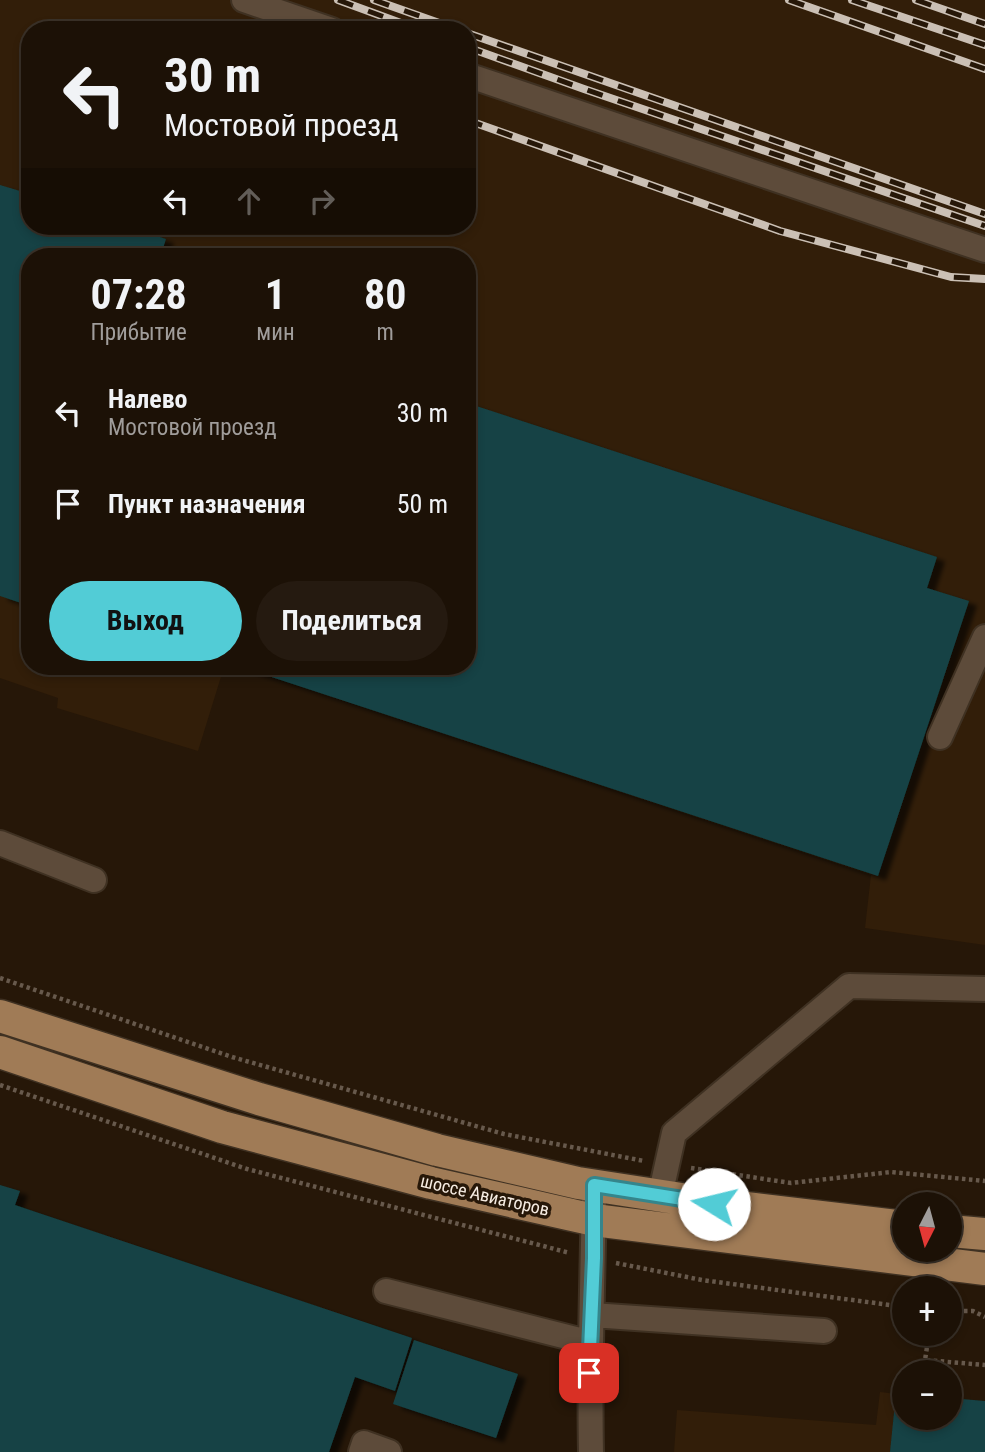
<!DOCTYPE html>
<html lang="ru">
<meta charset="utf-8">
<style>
body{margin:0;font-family:"Roboto Condensed",sans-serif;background:#251a10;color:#f1f3f6;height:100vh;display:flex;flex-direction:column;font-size:26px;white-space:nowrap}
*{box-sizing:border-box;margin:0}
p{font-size:23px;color:#a09d9b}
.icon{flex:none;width:38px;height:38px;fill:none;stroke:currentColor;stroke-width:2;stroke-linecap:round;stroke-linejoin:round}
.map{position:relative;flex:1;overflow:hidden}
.side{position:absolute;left:21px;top:248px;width:455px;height:427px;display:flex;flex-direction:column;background:#1c1106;border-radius:28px;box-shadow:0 4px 10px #0003,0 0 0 2px #3a3128}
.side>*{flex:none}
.top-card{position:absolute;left:21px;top:21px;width:455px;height:214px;border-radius:28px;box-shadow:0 4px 10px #0003,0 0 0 2px #3a3128;background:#1c1106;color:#f1f3f6;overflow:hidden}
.needle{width:46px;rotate:186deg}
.controls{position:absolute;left:892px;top:1192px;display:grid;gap:14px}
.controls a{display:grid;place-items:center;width:70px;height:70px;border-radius:50%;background:#1c1106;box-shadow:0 4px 10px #0003,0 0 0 2px #3a3128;font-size:35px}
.pin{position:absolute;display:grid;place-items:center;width:60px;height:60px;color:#fff;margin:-30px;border-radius:14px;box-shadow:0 4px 10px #0006}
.me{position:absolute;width:77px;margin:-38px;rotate:279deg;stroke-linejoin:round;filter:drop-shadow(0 0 5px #0008)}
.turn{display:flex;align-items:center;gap:24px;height:147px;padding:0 28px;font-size:32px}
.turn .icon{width:91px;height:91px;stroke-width:2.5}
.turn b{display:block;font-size:49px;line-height:60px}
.lanes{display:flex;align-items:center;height:66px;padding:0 28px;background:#0003;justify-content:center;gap:35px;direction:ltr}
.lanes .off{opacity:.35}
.eta{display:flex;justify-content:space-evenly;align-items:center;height:119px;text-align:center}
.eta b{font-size:42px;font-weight:700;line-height:49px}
.button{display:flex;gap:14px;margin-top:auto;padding:14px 28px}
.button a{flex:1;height:80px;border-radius:42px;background:#52ccd6;color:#111;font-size:28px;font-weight:700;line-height:80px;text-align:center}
.button a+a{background:#251a10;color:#f1f3f6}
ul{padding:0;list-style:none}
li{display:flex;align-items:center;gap:21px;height:91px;padding:0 28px}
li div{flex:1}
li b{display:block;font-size:26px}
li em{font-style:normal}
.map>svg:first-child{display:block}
.built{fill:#321e09;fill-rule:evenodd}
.building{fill:#144245;filter:url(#shadow)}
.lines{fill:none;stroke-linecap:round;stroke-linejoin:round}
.minor-casing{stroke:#3f3122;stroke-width:28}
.major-casing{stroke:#3f3122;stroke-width:35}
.path{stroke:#67594c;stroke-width:4.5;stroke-dasharray:3.5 3.5;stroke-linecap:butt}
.minor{stroke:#5d4b3a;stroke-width:24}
.major{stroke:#a07b56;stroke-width:32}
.rail-casing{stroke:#cbc0b5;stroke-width:8}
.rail{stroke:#261708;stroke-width:5;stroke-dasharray:16;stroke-linecap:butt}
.route-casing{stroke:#35858b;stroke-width:18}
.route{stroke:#52ccd6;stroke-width:12}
.labels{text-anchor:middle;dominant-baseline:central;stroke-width:7;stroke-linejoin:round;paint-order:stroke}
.street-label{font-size:18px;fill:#f6ece2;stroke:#261708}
</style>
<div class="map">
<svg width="985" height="1452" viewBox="0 0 985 1452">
<defs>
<filter id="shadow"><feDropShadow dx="8" dy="4.5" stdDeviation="2" flood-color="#0009"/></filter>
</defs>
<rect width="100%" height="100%" fill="#261708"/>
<path class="built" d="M0 0H985V945L865 928 871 875 241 667H467V257H30V667H224L198 751 57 708 58 698 0 678ZM30 30H467V226H30Z
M880 1392 905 1395V1418H950L985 1452H674L677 1410 876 1425Z"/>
<path class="building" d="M0 185 30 194V226H127L166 239 160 257H30V606L0 596Z
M467 403 937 557 927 588 969 601 878 876 241 667H467Z
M0 1185 20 1191 15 1205 412 1338 395 1391 355 1377 329 1452H0Z
M414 1340 518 1374 496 1438 393 1404Z
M896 1393 905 1394V1418H950V1398L985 1401V1452H890Z"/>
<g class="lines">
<defs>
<path id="minor" d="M244 0 332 30
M467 75 985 250
M940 737 985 637
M0 843 94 880
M660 1196 674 1133 849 986 985 989
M386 1291 591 1343
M592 1315 824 1331
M361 1452 364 1443 389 1452
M591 1452C589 1363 593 1274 594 1185"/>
<path id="major" d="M0 1016 259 1099 437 1150 578 1183 714 1204 905 1227
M0 1052 222 1127 431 1183 594 1220 985 1269
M950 1231 985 1234"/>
</defs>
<use href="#minor" class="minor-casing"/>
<use href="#major" class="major-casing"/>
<path class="path" d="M0 978 232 1057 504 1134 644 1161
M0 1085 247 1169 570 1253
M691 1168 791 1183 891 1172 985 1181
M616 1263 702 1280 905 1307
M950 1311H973L985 1317
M929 1334 925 1360 985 1365"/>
<use href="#minor" class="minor"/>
<use href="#major" class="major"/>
<defs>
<path id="rail" d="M338 0 420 30
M374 0 459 30
M789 0 985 69
M852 0 985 45
M916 0 985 24
M467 33 985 214
M467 47 584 89 985 226
M467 120 780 231 951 277 985 279"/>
</defs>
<use href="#rail" class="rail-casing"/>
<use href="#rail" class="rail"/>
</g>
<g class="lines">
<defs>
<path id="route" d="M589 1373 594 1258V1185L714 1204"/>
</defs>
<use href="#route" class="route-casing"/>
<use href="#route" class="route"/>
</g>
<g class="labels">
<g class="street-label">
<text transform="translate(485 1195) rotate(13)">шоссе Авиаторов</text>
</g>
</g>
</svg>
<div class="controls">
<a><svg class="needle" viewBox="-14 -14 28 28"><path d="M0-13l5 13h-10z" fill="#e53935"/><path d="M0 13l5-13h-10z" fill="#a09d9b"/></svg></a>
<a>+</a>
<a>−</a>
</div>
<div class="pin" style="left:589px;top:1373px;background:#d93025"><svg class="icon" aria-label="arrive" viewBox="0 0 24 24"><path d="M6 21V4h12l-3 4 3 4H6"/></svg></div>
<svg class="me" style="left:714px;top:1204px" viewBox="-20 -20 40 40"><circle r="19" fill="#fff"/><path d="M0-13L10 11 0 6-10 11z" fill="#52ccd6"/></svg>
<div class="top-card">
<div class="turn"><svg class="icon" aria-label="left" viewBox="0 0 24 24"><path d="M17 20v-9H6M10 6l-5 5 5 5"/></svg><div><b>30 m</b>Мостовой проезд</div></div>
<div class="lanes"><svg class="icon" aria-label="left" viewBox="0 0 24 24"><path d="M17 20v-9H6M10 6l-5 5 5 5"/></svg><svg class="icon off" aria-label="ahead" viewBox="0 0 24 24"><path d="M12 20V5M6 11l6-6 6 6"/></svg><svg class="icon off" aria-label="right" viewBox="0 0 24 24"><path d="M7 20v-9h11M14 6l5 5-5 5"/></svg></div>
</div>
<section class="side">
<div class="eta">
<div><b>07:28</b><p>Прибытие</p></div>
<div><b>1</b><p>мин</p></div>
<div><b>80</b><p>m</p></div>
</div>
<ul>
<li><svg class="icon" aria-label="left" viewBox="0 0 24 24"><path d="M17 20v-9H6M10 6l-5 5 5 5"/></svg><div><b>Налево</b><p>Мостовой проезд</p></div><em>30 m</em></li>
<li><svg class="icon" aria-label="arrive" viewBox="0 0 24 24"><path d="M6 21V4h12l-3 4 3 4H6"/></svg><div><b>Пункт назначения</b></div><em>50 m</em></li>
</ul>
<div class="button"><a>Выход</a><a>Поделиться</a></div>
</section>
</div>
